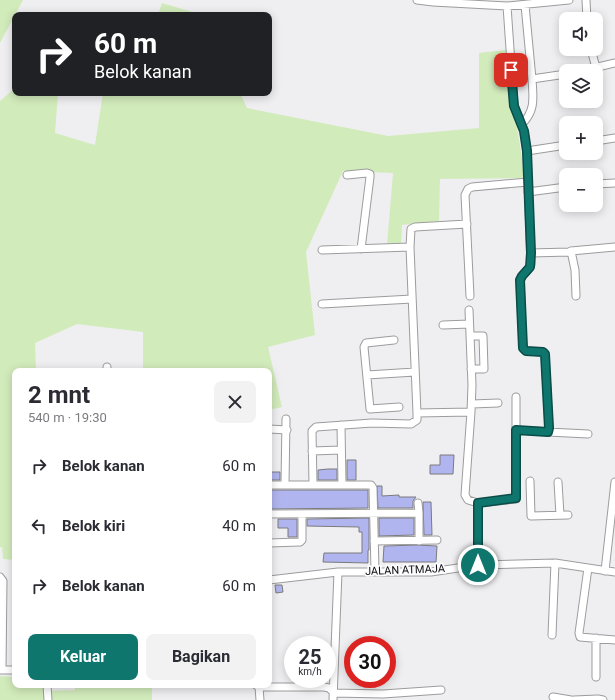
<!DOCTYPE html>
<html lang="id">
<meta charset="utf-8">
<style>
body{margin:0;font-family:Roboto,sans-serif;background:#f2f2f3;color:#2b2b33;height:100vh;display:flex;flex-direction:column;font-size:15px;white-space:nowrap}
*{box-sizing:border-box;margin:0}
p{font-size:13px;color:#7c7c81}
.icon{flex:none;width:22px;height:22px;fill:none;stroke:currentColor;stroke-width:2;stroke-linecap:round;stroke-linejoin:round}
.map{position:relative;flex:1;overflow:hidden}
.drawer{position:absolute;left:12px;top:368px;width:260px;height:320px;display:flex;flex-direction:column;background:#fff;border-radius:8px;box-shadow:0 2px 10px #0003}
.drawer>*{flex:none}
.guide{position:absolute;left:12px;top:12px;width:260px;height:84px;border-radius:8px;box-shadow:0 2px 10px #0003;background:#202124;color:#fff;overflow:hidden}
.tools{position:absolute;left:559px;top:12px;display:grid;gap:8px}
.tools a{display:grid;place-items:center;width:44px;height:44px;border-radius:8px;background:#fff;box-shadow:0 2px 10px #0003;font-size:20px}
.speed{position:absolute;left:284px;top:636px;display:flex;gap:8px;font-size:20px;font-weight:700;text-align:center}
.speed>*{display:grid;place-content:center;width:52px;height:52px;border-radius:50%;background:#fff;box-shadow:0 2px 10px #0003;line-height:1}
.speed small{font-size:10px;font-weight:400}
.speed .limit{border:6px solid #d22;background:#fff;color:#111}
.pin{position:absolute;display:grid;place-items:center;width:34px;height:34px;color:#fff;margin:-17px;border-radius:8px;box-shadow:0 2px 6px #0006}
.me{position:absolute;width:44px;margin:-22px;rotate:0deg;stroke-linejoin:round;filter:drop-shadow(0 0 3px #0008)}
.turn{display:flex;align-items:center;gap:14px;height:84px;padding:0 16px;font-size:18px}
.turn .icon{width:52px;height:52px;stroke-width:2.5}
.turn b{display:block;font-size:28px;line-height:34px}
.round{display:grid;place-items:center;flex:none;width:42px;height:42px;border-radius:8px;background:#f2f2f3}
.summary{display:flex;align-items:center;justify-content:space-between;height:68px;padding:0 16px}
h1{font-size:24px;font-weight:700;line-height:30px}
.cta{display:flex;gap:8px;margin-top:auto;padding:8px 16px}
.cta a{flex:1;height:46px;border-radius:8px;background:#0f766e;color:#fff;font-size:16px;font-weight:700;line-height:46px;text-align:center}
.cta a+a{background:#f2f2f3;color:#2b2b33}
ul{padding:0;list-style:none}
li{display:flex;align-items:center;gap:12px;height:60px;padding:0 16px}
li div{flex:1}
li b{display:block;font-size:15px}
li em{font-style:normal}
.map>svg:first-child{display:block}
.green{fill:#d2ebbb}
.building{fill:#b1b5ef;stroke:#7a7b7c}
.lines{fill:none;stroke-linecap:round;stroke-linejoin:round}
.minor-casing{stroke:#9c9c9e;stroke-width:9}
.minor{stroke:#fff;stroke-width:7}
.route-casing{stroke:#0a4d48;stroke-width:10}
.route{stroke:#0f766e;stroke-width:7}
.labels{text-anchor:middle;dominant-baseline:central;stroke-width:3.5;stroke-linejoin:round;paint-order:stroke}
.street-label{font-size:11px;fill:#0e0e0f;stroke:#fcfcfe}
</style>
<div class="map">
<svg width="615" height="700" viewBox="0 0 615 700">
<rect width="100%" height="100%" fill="#efeff1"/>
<path class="green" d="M0 0H23L0 43Z
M162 3 196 13V15H158Z
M505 50 525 178 440 179 439 221 402 225 401 244 387 245 393 173 343 171 306 252 315 335 268 347 282 407 269 410V371H143V332L77 324 35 343 36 371H15V560L3 559 2 547H0V101L15 88V93H58L55 133 95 145 103 93H240L247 108 388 136 479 128V53Z
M0 676 15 677V685H44L46 691 75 690V685H152V700H0Z"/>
<path class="building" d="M440 455H454L453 474H430V465H440Z
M347 460H356V480H347Z
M328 469H337V480H318V470Z
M269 472H280V480H269Z
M377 486H382V496L399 495V497H416L413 501V508H378Z
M269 490H368V508L269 509Z
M423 502H431L432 535H424Z
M369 518V550H368V563L323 562 324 553H362V532H359V527L307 526V519Z
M379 518H414V535L379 536Z
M278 519H297V537H288V528H278Z
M417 545 437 546 436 562H383L384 546Z
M275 585H282L283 592 276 593Z"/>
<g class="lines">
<defs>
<path id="minor" d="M417 0 433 2 507 6 569 0
M586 0 587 19
M525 5 532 79 566 74
M507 6 514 106 524 131 527 151 531 264C530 271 522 274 520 280L523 348 526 351 543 352 545 354 549 427 548 432 516 430
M591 49 596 68
M581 71 615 63
M522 124C536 110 533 97 532 79
M596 141 615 138
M527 151 566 145
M347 175 367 173 370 174V177L361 249
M596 184 615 183
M528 192 566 187
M467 224 415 227 411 229 410 247 417 413 471 412 465 495 468 500 478 503
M322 250 410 247
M571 251 615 247
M531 253 569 252 571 251 575 270 576 296
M470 296 465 195 468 189 472 187 528 182
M322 304 412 299
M469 310 472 385 471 412
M443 325 469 324
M470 336H483L484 369H471
M394 340 366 343 364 347 370 409 399 407
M107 367V371
M367 375 415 372
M472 404 498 403
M341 425 342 484
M269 429 287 430
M548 432 588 434
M312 451 341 450
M530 481 531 516 568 515
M558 482 560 515
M285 484 286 419
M313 484 312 431 316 427 372 423 411 424 417 420V413
M269 485H371L373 488 375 571
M418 503 419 513
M269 514 419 513V541
M374 541 437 540
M269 543 300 542 302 540V514
M478 565V503L516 499V397
M588 568 579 633 580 637 615 640
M605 571 615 482
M0 577 3 581 2 670
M269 580 338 572H431L478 565 555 563 615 572
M552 635 555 563
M0 670H15
M596 677V638
M47 685 48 700
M256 685 259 687H324L329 688 334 693 383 694 441 690
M259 687 260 700
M553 697 571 700
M333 700 338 572
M574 700 598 699 603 700"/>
</defs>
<use href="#minor" class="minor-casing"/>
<use href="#minor" class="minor"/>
</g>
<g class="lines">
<defs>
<path id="route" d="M478 565V503L516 498V430L548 432 549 428 545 354 543 352 526 351 523 348 520 280 522 276 530 267 531 253 527 151 524 131 514 106 511 70"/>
</defs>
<use href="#route" class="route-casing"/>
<use href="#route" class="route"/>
</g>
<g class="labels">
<g class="street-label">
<text transform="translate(405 570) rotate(-2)">JALAN ATMAJA</text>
</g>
</g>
</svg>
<div class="tools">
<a><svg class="icon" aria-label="sound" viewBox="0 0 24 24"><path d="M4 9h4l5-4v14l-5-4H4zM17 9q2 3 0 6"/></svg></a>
<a><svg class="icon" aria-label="layers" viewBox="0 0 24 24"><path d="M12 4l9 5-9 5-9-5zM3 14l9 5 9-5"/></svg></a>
<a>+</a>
<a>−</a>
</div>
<div class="speed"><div>25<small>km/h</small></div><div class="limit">30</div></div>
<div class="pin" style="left:511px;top:70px;background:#d93025"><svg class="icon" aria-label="arrive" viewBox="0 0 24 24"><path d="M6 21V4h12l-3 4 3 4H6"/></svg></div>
<svg class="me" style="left:478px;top:565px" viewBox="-20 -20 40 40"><circle r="17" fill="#0f766e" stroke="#fff" stroke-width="3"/><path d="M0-11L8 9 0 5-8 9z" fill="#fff"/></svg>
<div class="guide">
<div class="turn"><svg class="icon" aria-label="right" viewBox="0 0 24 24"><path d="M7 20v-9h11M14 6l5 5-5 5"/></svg><div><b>60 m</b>Belok kanan</div></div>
</div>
<section class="drawer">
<div class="summary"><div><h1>2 mnt</h1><p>540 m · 19:30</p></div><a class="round"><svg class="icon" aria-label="close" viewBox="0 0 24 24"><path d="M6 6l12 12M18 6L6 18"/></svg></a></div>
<ul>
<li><svg class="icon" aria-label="right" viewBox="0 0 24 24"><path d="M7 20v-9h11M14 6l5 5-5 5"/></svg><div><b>Belok kanan</b></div><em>60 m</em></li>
<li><svg class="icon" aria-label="left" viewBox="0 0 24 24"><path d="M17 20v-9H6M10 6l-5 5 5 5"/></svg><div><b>Belok kiri</b></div><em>40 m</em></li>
<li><svg class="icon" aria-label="right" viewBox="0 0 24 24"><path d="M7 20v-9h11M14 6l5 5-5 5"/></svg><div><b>Belok kanan</b></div><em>60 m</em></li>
</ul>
<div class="cta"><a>Keluar</a><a>Bagikan</a></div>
</section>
</div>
